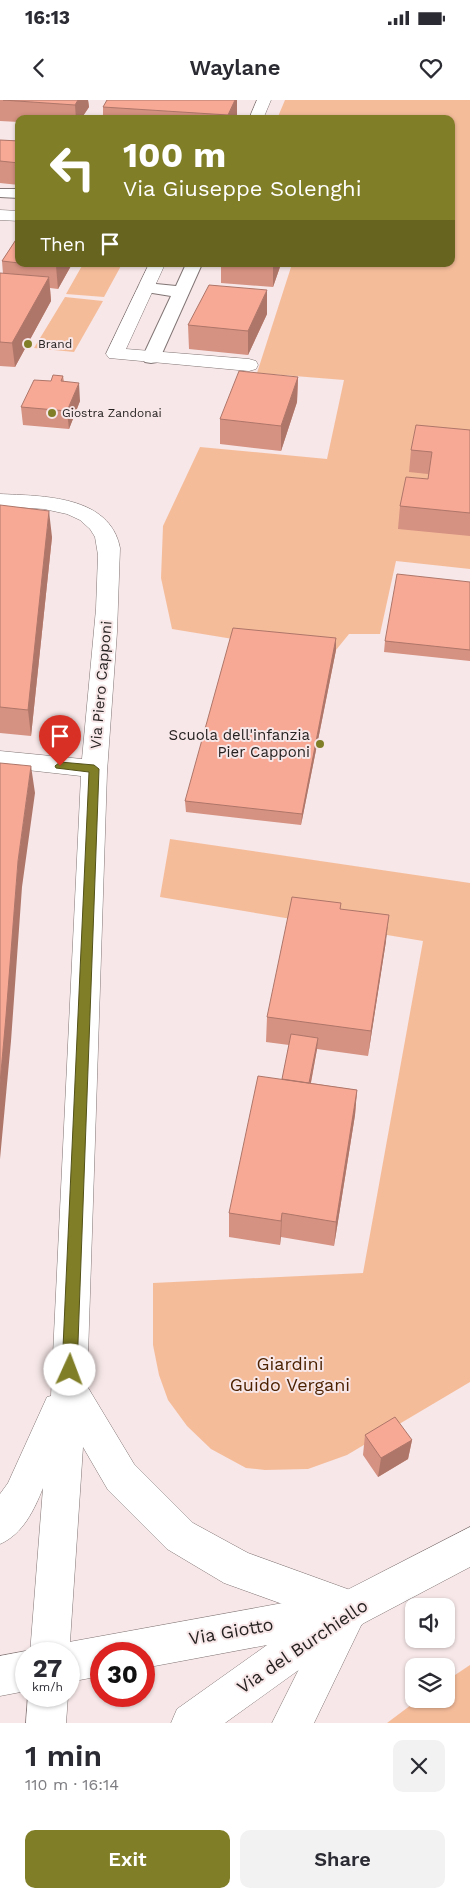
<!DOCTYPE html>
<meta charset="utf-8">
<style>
body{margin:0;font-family:"Work Sans",sans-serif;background:#f2f2f3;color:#2b2b33;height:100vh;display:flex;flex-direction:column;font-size:19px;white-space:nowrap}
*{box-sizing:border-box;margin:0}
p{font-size:16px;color:#7c7c81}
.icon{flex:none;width:28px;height:28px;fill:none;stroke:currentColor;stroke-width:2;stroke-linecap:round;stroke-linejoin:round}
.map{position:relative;height:1623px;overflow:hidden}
.drawer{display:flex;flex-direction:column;background:#fff;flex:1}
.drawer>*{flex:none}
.hud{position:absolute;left:15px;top:15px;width:440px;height:152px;border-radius:10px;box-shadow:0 1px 4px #0004;background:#807e26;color:#fff;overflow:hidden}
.buttons{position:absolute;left:405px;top:1498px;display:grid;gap:10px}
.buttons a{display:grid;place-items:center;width:50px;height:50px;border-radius:10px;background:#fff;box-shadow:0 1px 4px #0004;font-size:25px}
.speed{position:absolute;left:15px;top:1542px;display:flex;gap:10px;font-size:25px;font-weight:700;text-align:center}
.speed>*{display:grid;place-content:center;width:65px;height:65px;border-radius:50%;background:#fff;box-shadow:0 1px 4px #0004;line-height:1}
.speed small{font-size:12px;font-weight:400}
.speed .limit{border:8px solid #d22;background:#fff;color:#111}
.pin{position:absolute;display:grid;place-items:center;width:42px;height:42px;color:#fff;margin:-51px -21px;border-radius:50% 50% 50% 0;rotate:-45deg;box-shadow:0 0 5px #0007}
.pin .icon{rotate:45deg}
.me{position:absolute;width:55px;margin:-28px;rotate:2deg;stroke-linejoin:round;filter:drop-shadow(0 0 4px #0008)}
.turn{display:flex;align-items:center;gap:18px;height:105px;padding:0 25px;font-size:22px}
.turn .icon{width:65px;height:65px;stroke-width:2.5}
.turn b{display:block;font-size:35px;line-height:42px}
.then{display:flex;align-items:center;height:48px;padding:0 25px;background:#0003;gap:10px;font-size:19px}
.round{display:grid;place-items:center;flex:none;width:52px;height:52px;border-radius:10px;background:#f2f2f3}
.summary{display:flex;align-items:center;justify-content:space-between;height:85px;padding:0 25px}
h1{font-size:30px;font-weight:600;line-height:38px}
.action{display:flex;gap:10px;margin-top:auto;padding:10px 25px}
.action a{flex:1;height:58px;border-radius:10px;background:#807e26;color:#fff;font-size:20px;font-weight:600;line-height:58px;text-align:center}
.action a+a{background:#f2f2f3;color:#2b2b33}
.status{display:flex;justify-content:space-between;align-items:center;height:35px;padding:0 25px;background:#fff;direction:ltr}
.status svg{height:14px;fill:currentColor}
header{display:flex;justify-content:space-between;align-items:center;height:65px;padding:0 25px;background:#fff;font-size:22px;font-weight:600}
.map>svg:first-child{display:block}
.green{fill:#f5bc9a}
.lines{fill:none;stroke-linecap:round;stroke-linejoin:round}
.service-casing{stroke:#827575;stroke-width:2}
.minor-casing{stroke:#827575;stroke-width:1}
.secondary-casing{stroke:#827575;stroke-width:1}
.service{fill:#fff;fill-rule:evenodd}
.minor{fill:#fff;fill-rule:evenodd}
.secondary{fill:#fff;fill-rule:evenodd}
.wall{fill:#d59181}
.shaded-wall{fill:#ae7669}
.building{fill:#f8a996;stroke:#ae7669}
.route{fill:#807e26;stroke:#535219}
.poi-dot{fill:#807e26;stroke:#f7e7e8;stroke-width:2}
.labels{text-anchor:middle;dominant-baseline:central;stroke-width:4;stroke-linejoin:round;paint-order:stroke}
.far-poi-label{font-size:12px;fill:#272222;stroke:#f7e7e8;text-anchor:start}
.street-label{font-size:15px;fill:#272222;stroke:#f7e7e8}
.poi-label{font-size:15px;fill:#272222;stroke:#f7e7e8;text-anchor:end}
.near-park-label{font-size:18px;fill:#4c2202;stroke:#f7e7e8}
.near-street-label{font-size:18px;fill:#272222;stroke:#f7e7e8}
</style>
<div class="status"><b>16:13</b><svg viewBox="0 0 49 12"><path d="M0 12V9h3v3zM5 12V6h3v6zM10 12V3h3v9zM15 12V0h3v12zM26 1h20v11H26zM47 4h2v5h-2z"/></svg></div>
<header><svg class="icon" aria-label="back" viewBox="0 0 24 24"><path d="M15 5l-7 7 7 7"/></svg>Waylane<svg class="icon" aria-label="heart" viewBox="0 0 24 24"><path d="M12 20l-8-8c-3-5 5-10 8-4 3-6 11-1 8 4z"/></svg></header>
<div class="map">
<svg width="470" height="1623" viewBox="0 0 470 1623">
<rect width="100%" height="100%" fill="#f7e7e8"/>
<path class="green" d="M285 0H470V469L396 461 380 534H349L336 550 233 539 172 529 161 478 163 426 200 347 327 359 344 280 257 273 292 164H451V19H277Z
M83 164H122L104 197 66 194Z
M65 197 103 201 74 252 34 248Z
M170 739 470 783V1282L347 1355 308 1369 265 1370 246 1368 211 1349 187 1326 168 1300 159 1275 153 1245V1183L363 1173 423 841 160 797Z
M470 1565V1623H387L419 1599H446V1581Z"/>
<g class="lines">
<defs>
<path id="service" d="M0 89H19V98L0 97Z
M186 164H202L160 258 157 262 151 263 145 262 142 258 171 196 140 191 138 188 140 185 146 183 176 186Z"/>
<path id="minor" d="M257 0H271L263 19H249Z
M0 110 19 111V121L0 120Z
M149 164H165L126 249 249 259 256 261 258 265 256 269 249 271 109 258 106 254Z
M0 394C42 396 110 395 120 448L117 532 107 672 87 1286 134 1364 193 1423 248 1453 364 1495 369 1509 314 1623H272L324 1519 224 1483 167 1449 108 1390 83 1347 69 1557V1554H30L43 1388C34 1410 23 1434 0 1444V1394L8 1383 47 1297 51 1296 81 676 0 667V651L82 659 96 509 98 455 95 437 90 429 80 420 67 414 44 409 0 406Z
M28 1596H68L66 1623H26Z"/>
<path id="secondary" d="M470 1427V1467L364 1523 225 1623H171L177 1609 267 1545 144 1568V1554H101V1576L69 1582V1554H53L55 1548 69 1542 343 1492Z
M26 1551 33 1554H26V1591L0 1596V1556Z"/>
</defs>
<use href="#service" class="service-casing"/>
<use href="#minor" class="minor-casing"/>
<use href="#secondary" class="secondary-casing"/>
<use href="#service" class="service"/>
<use href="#minor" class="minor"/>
<use href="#secondary" class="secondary"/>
</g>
<path class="wall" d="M0 0H88L89 7 81 19H19V22L0 21Z
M107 0H237V17L236 19H103V7Z
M0 40 19 41V85L0 83Z
M19 135V164H72L58 189 50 188 51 201 15 267 0 266V173L3 174 2 161Z
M221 164H281L273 187 221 183Z
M267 214 248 255 189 249 188 225Z
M63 276 64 282 80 301 69 329 23 325 21 307 51 281Z
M298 277 297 302 281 351 220 344V319Z
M470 330V436L398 429 400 406 428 379V374L409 372 411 350Z
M0 405 52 437 31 636 0 633Z
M470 482V561L384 552 385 541Z
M336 538V550L301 725 186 712 185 701Z
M340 809 386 841 368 956 317 949 311 983 357 990 355 1015 334 1146 281 1137 280 1145 229 1137V1113L282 979 289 945 266 942 267 917Z
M365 1335 412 1340 408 1359 378 1377 363 1355Z"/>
<path class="shaded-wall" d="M78 0H88L89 7 81 19H76L75 5Z
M235 0H237V17L236 19H228V15Z
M57 164H72L58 189 56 166Z
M273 164H281L273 187Z
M49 177 51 201 15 267 12 243Z
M267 190V214L248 255V231Z
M298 277 297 302 281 351V326Z
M79 283 80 301 69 329 67 311Z
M49 411 52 437 31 636 28 610Z
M336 538V550L301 725 302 714Z
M31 666 35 693 22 787 11 941 0 1059V983L18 761Z
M389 815 386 841 368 956 371 931Z
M318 938 317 949 306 1008 307 997Z
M357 990 355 1015 334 1146 336 1122Z
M282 1113 281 1137 280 1145 281 1121Z
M412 1340 408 1359 378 1377 381 1358Z"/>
<path class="building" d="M3 0H78L75 5Z
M107 0H235L228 15 103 7Z
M0 40 19 41V63L0 61Z
M19 135V163L2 161Z
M33 164H57L56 166Z
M0 173 49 177 12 243 0 242Z
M209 185 267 190 248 231 188 225Z
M239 271 298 277 281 326 220 319Z
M53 275 63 276 61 281 79 283 67 311 21 307 34 280 51 281Z
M416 325 470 330V413L400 406 406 377 428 379 432 352 411 350Z
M0 405 49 411 28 610 0 607Z
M397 474 470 482V550L385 541Z
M233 528 336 538 302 714 185 701Z
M0 663 31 666 18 761 6 916 0 983Z
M292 797 341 803 340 809 389 815 371 931 267 917Z
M291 934 318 938 309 983 282 979Z
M258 976 357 990 336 1122 282 1113 281 1121 229 1113Z
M395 1317 412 1340 381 1358 365 1335Z"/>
<path class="route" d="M60 662 94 665 99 669 77 1270 75 1275 70 1277 64 1275 62 1270 89 672 56 668 55 666Z"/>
<g class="poi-dot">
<circle cx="28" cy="244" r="5"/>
<circle cx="52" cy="313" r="5"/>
<circle cx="320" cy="644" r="5"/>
</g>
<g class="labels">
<g class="far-poi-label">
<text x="38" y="244">Brand</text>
<text x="62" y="313">Giostra Zandonai</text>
</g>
<g class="street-label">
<text transform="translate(101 585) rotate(-85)">Via Piero Capponi</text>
</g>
<g class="poi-label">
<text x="310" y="635">Scuola dell'infanzia<tspan x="310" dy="17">Pier Capponi</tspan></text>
</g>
<g class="near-park-label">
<text x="290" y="1263">Giardini<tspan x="290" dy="21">Guido Vergani</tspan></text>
</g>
<g class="near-street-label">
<text transform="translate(231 1531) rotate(-10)">Via Giotto</text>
<text transform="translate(302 1546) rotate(-34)">Via del Burchiello</text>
</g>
</g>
</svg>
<div class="buttons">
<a><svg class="icon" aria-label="sound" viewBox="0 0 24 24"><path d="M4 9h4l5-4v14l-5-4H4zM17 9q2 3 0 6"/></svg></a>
<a><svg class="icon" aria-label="layers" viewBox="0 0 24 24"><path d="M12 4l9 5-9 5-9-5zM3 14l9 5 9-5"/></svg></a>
</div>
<div class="speed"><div>27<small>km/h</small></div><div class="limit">30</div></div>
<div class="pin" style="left:60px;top:666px;background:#d93025"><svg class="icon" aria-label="arrive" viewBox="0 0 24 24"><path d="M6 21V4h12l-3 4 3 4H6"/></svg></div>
<svg class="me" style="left:70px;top:1270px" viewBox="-20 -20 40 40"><circle r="19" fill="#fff"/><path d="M0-13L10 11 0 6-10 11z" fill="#807e26"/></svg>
<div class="hud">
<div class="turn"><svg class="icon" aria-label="left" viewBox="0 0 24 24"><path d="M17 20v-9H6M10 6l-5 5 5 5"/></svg><div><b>100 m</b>Via Giuseppe Solenghi</div></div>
<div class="then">Then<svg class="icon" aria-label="arrive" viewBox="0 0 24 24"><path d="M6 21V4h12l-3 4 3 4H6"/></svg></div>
</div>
</div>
<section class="drawer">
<div class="summary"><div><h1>1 min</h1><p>110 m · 16:14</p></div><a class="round"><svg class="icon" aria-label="close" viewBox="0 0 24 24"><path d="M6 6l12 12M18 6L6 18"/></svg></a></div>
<div class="action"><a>Exit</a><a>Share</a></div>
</section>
